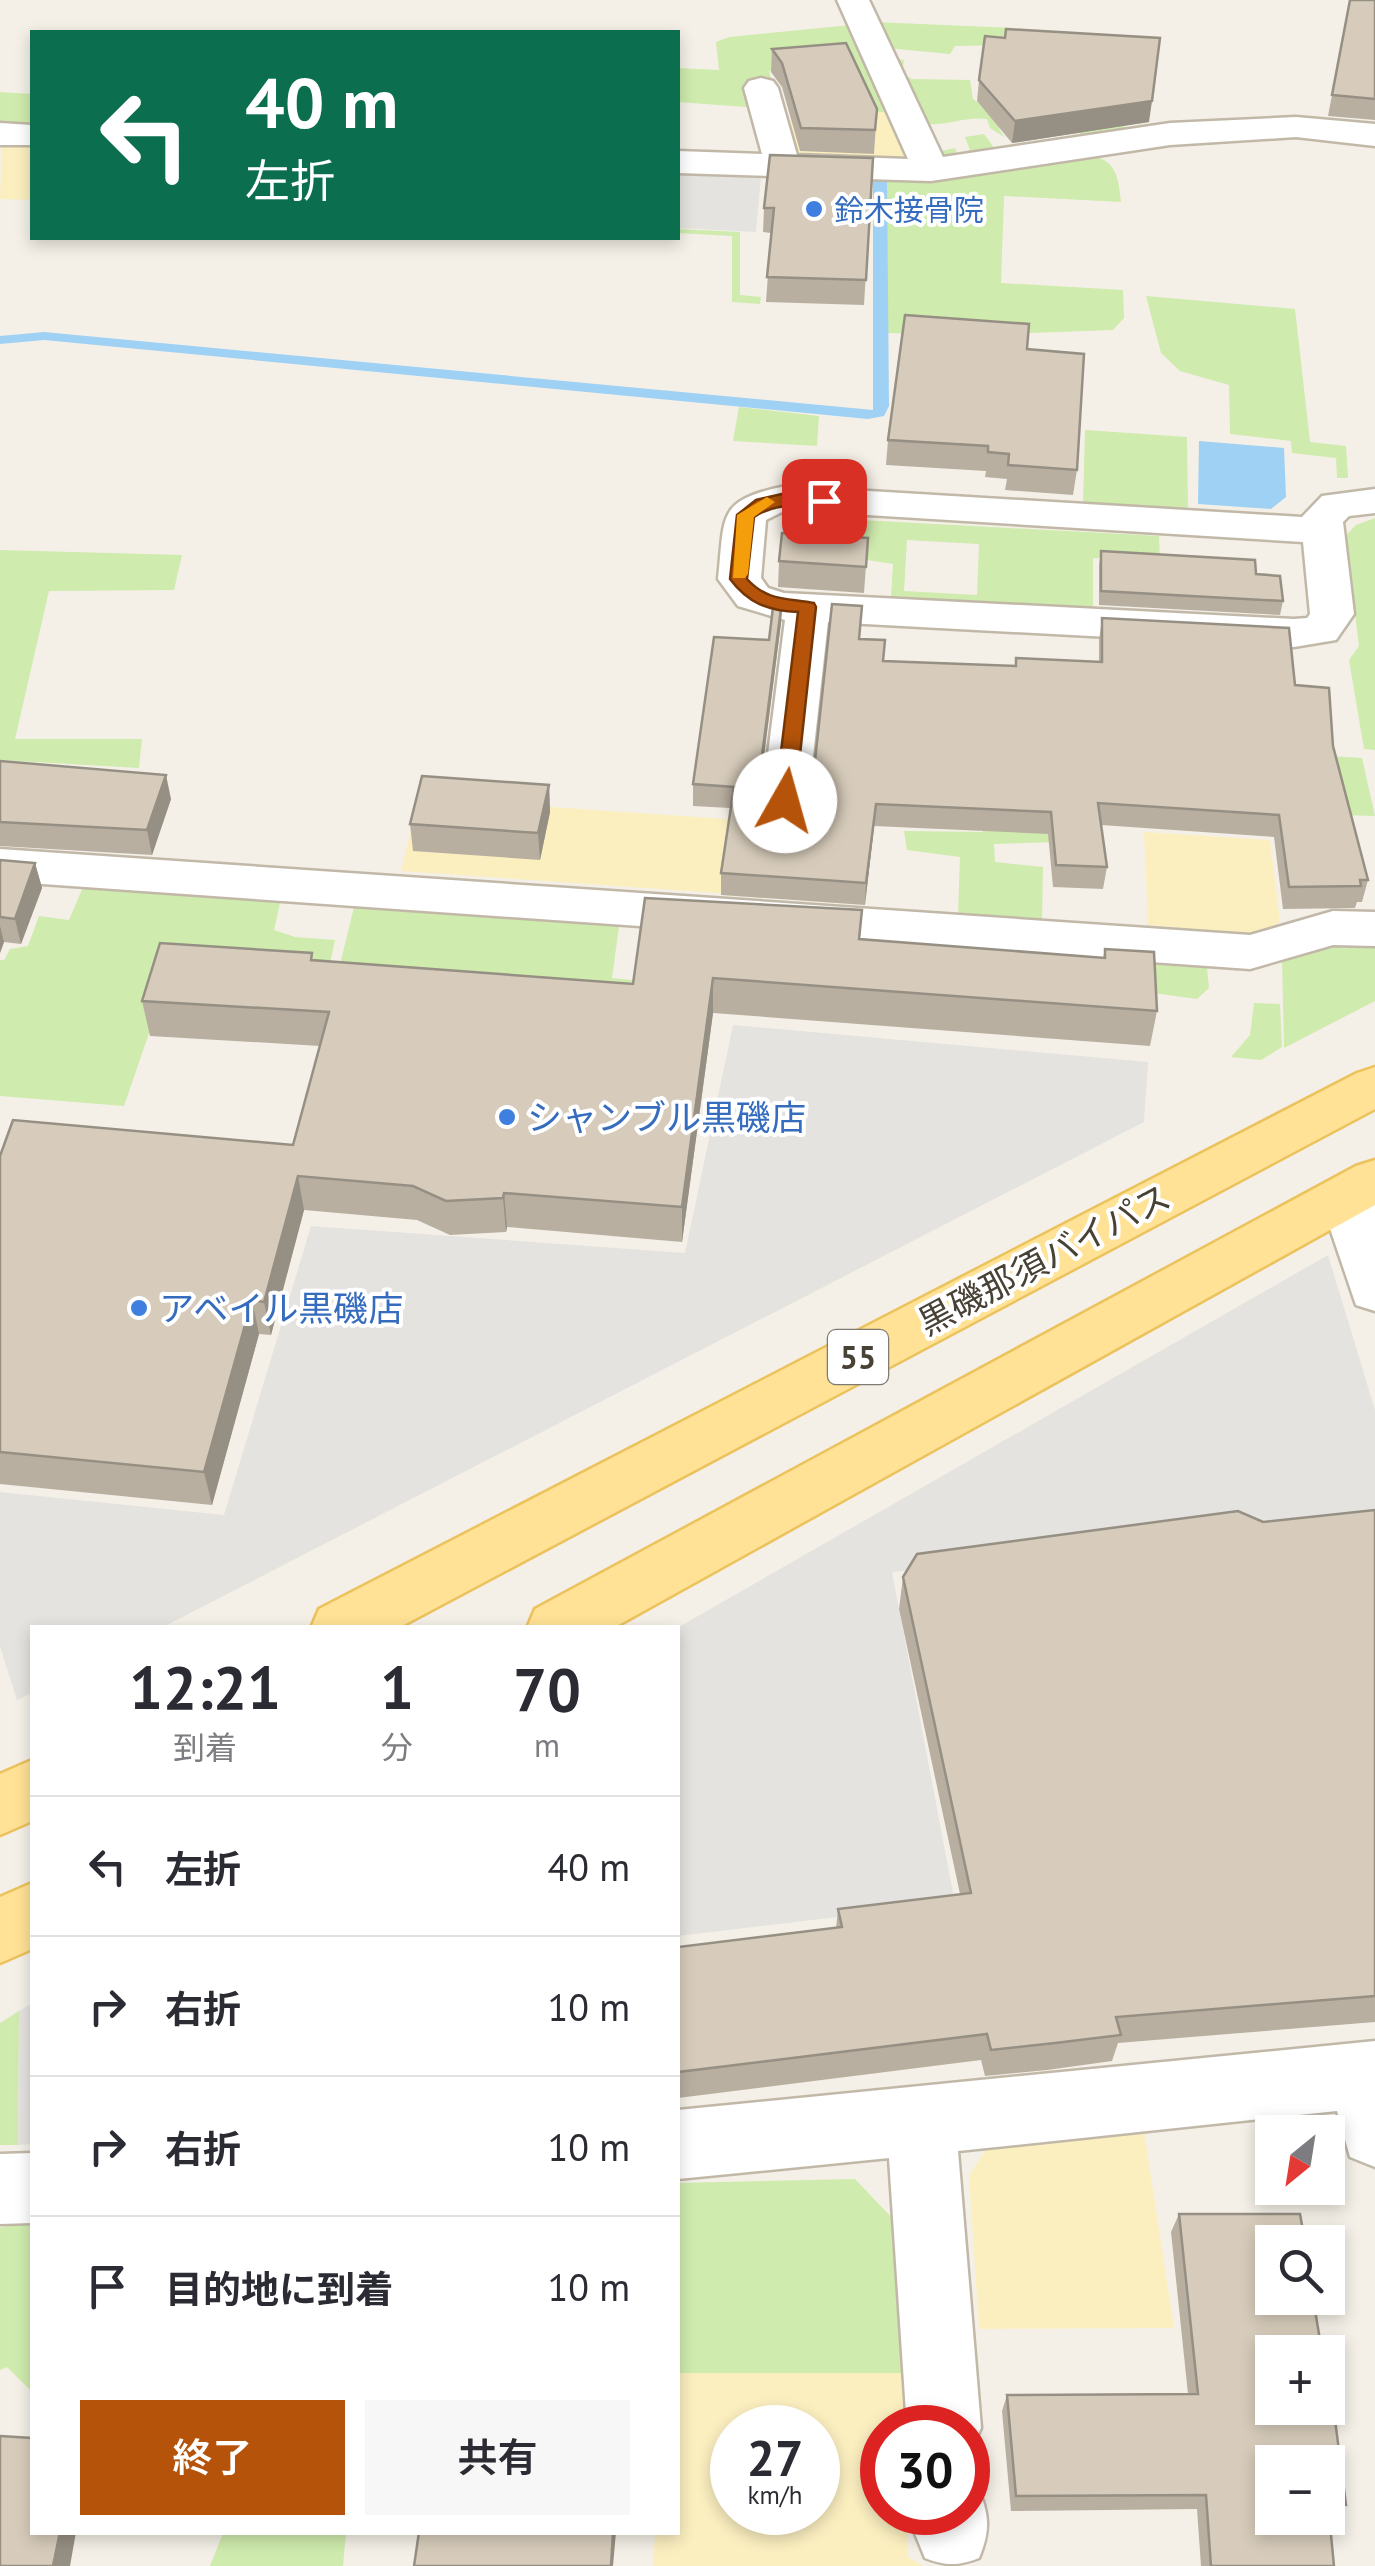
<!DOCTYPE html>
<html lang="ja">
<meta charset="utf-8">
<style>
body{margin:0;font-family:"PT Sans","Noto Sans JP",sans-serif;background:#f7f7f7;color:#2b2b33;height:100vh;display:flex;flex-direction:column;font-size:38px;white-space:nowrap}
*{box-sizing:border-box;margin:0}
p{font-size:32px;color:#7c7c81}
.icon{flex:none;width:55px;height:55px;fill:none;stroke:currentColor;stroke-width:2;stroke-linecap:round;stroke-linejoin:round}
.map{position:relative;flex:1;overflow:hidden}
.panel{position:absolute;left:30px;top:1625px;width:650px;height:910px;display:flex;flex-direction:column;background:#fff;border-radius:0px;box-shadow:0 5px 15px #0003}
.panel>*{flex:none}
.guide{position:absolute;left:30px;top:30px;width:650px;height:210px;border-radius:0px;box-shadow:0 5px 15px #0003;background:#0b6e4f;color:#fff;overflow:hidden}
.needle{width:65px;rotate:210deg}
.controls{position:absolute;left:1255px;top:2115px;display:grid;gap:20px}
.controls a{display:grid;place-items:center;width:90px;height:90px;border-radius:0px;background:#fff;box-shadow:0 5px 15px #0003;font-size:50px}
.speed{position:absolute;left:710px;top:2405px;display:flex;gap:20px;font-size:50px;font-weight:700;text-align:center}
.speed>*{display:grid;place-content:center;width:130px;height:130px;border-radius:50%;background:#fff;box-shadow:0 5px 15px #0003;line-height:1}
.speed small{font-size:25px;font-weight:400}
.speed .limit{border:15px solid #d22;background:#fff;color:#111}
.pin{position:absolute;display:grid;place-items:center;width:85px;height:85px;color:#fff;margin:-42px;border-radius:20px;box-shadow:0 5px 15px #0006}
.me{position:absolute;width:110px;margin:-55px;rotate:7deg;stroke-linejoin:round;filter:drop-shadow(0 0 8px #0008)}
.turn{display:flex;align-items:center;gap:35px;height:210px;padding:0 50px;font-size:45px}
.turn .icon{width:130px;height:130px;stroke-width:2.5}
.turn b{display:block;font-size:70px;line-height:85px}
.eta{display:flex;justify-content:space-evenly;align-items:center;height:170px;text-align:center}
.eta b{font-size:60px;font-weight:600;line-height:70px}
.button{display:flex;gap:20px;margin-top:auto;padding:20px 50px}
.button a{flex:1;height:115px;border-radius:0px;background:#b45309;color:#fff;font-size:40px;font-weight:600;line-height:115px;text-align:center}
.button a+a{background:#f7f7f7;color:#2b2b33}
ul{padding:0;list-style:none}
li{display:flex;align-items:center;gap:30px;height:140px;padding:0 50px;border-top:2px solid #e1e1e2}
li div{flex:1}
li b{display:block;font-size:38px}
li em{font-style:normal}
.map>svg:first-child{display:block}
.green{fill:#cfebad;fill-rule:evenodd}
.sand{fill:#fbefc0;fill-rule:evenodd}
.parking{fill:#e5e3df}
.water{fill:#9fd1f5}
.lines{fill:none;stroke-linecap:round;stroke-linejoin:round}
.stream{fill:#9fd1f5;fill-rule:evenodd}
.minor-casing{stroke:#c1b8a8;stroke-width:5}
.major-casing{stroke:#ecc25d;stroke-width:5}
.minor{fill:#fff;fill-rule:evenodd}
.major{fill:#ffe295;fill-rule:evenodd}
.wall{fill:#b9afa1}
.shaded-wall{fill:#968f83}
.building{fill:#d7ccbb;stroke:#968f83;stroke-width:2.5;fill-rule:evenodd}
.route{fill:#b45309;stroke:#753606;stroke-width:2.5}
.slow{fill:#f59e0b}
.shop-dot{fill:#3f7fe0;stroke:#fff;stroke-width:4}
.labels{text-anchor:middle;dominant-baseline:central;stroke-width:8;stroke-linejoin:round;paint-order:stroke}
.far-shop-label{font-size:30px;fill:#366cbe;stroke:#fff;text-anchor:start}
.shield{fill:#fff;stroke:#7f7a72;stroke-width:2.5}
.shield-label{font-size:32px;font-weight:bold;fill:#484135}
.shop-label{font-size:35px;fill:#366cbe;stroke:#fff;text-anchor:start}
.street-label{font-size:35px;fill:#484135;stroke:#fff}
</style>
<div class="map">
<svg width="1375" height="2566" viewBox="0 0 1375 2566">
<rect width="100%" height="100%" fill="#f4f0e7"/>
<path class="green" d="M874 22 1014 28V40L1006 45 955 46 950 54 887 48Z
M851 25 892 111 871 114 792 69 769 71 772 81 752 82 753 102 746 107 678 102V68L719 70 716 42 729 37Z
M899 59 904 60 902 74 912 79 970 80 973 99 991 111 1126 100 1124 136 941 158V151L955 148 957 154 970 150 965 137 984 134 996 150 1081 135 1063 116 1003 125 999 129 1004 137 990 128 987 119C966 116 947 126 925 124L892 64Z
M0 92 32 94V133L0 132Z
M1081 154C1114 157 1118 171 1121 202L1004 196 1001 283 1123 290 1124 318 1113 330 974 335 883 333V181L935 178Z
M678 229 740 232V295L761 297 760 304 732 302V236L678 233Z
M1146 296 1295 309 1310 442 1346 446 1348 478H1337L1336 458 1292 453 1291 441 1230 434 1229 385 1180 371 1161 353Z
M739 407 819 416 817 446 733 441Z
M1085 430 1187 437 1188 511 1083 504Z
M805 517 1159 536 1160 561 1093 558V610L891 598 893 564 803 550ZM907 540 979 544 977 595 904 591Z
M1375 518V750L1364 749 1349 660 1359 646 1345 536 1356 525Z
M0 550 182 555 174 590 49 591 15 739H142L139 768 0 760Z
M1329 756 1362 758 1375 816 1346 815Z
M983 824 1094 841 994 844 995 862 1043 867 1042 922 958 915 960 857 907 850 904 831 983 832Z
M83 887 281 899 274 930 295 937 335 940 329 968 170 972 124 1106 0 1096V960H4L10 949 28 946 39 916 69 920Z
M355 903 620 919 612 978 632 980 628 1008 334 989Z
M1375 938V1001L1284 1048 1282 958 1326 940Z
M1108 962 1207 968 1209 988 1197 999 1153 993Z
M1254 1003 1280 1004 1282 1047 1261 1060 1231 1057 1250 1035Z
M19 2011 18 2145H0V2023Z
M855 2179 894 2220 904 2373H678V2183Z
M32 2218V2392L7 2367 0 2370V2228Z
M223 2533H346L343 2566H210Z"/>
<path class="sand" d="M892 111 916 164 794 157 782 122Z
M2 142 32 143V200L0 199Z
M419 798 755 821 745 895 401 871Z
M1144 832 1270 840 1280 922 1262 932 1248 934 1148 925Z
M1144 2131 1174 2328 979 2329 969 2175 986 2150Z
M678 2373H904L905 2427 882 2428V2512L907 2513 908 2557 923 2566H653L655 2533 678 2532ZM732 2428H818V2512H732Z"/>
<path class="parking" d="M678 171 761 176 756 232 678 228Z
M733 1025 1148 1062 1144 1122 163 1627 32 1628V1693L17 1700 0 1646V1492L224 1515 311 1226 685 1253Z
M1328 1255 1375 1410V1522L892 1572 955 1903 678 1936 677 1628Z
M32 2003V2144L18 2145 19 2011Z"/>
<path class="water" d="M1199 441 1284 448 1286 497 1271 509 1198 504Z"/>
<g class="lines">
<path class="stream" d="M880 173 887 177 889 406 884 416 868 419 44 340 0 344V336L44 332 873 410V177Z"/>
<defs>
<path id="minor" d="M837 0H869L943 157 1170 123 1296 117 1375 124V146L1296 137 1170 145 931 181 678 173V151L762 154 744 88 749 81 761 78 773 81 778 88 797 155 908 159Z
M0 123 32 125V145H0Z
M786 486 1302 517 1322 496 1375 489V513L1349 516 1343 522 1354 614 1336 640 1294 647 828 622 808 801 801 812 785 816 769 812 762 801 785 620 738 606 718 579C725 515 716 500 786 486ZM786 510 1303 542 1310 614 1307 618 1294 619 784 593 768 588 761 578 766 520Z
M0 849 1250 935 1333 911 1375 912V946L1333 945 1250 969 0 881Z
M1346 1176 1365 1182 1375 1203V1311L1356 1305 1319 1196 1327 1182Z
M1375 2041V2167L1350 2157 1337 2111 958 2151 981 2428 968 2456V2428H907L889 2158 678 2179V2110Z
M32 2153V2223L0 2224V2154Z
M968 2481 977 2485C989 2514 991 2529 979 2558 958 2566 946 2566 925 2558L914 2531 912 2512H968Z"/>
<path id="major" d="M1375 1067V1109L398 1628H311L319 1609 1357 1073Z
M1375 1160V1205L613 1628H527L535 1609 1356 1166Z
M32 1760V1821L0 1835V1774Z
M32 1883V1949L0 1963V1897Z"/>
</defs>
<use href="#minor" class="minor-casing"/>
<use href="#major" class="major-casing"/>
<use href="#minor" class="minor"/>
<use href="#major" class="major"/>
</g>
<path class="wall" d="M1350 0H1375V120L1328 116Z
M772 49 877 109 874 154 800 151 782 87 771 72Z
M979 80 1149 122 1012 143 977 101Z
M873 158 864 305 766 302 771 233 763 232 764 208Z
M1027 349 1077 470 1073 495 1005 490 1007 479 985 477 986 471 886 465 888 440Z
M868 538 864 593 778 587 779 561Z
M1101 551 1256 574 1283 601 1280 615 1099 605V565Z
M782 601 781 623 761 781 769 794 787 798 803 794 813 779 860 639 883 661 1016 666V658L1099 662V640L1102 618 1295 685 1333 746 1368 880 1362 902H1357L1355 908 1283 909 1274 837 1101 825 1107 867 1103 889 1053 887 1048 834 874 826 865 905 721 895V873L730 808 693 806V784L769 640Z
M0 761 171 799 152 855 0 846Z
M549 785 550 812 540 860 413 851 410 824Z
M0 860 35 863 42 888 21 944 4 942 0 953Z
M862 910 860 939 1103 958 1105 949 1157 1011 1150 1046 713 1013 682 1242 507 1227 506 1232 450 1235 417 1220 304 1210 271 1335 259 1334 212 1505 0 1484V1156L293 1145 320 1046 150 1036 142 1001 314 960 633 984Z
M1375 1510V2022L1118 2043 1112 2061 1047 2070 985 2076 981 2060 678 2098V1947L836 1928 838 1909 960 1894 899 1609 903 1577 1263 1522Z
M1179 2214 1346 2505 1335 2520 1330 2519 1334 2566H1201L1197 2509 1011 2511 1002 2411 1007 2395 1188 2394 1171 2232Z"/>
<path class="shaded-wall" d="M1152 101 1149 122 1012 143 1015 121Z
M782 601 781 623 758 801 759 779Z
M166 775 171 799 152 855 147 830Z
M549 785 550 812 540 860 538 833Z
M876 804 874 826 865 905 866 883Z
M35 863 42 888 21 944 15 919Z
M0 926 4 942 0 953Z
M713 978V1013L682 1242V1207Z
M298 1176 304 1210 271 1335 264 1302Z
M504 1193 507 1227 506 1232 503 1198Z
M252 1300 259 1334 212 1505 204 1472Z
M60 2532H76L70 2566H53Z
M613 2532H616L613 2566H611Z"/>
<path class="building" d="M1350 0H1375V99L1332 95Z
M1006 29 1160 38 1152 101 1015 121 979 80 985 36 1005 38Z
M846 43 877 109 875 130 801 128 782 63 772 49Z
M770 155 873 158 866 280 767 277 774 208H764Z
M905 315 1029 324 1027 349 1084 354 1077 470 1008 465 1009 454 988 452V446L888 440Z
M782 533 868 538 866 567 779 561Z
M1101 551 1255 560 1256 574 1280 576 1283 601 1101 591Z
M774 599 782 601 759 779 769 794 787 798 803 794 813 779 832 604 862 606 859 639 885 640 883 661 1016 666V658L1102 662V618L1289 628 1295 685 1329 688 1333 746 1368 880H1360L1361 886 1289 887 1279 815 1098 803 1107 867 1056 865 1051 812 876 804 866 883 721 873 734 787 693 784 714 637 769 640Z
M0 761 166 775 147 830 0 822Z
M422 776 549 785 538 833 410 824Z
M0 860 35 863 15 919 0 917Z
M645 898 862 910 859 939 1105 958V949L1154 952 1157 1011 713 978 682 1207 504 1193 503 1198 446 1201 413 1186 298 1176 264 1302 252 1300 204 1472 0 1452V1156L13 1120 293 1145 329 1012 142 1001 160 943 312 953 311 960 633 984Z
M1375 1510V1996L1116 2017 1121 2035 1055 2043 991 2050 987 2034 678 2072V1947L842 1927 838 1909 971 1893 903 1577 917 1554 1238 1511 1263 1522Z
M1179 2214H1300L1305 2242H1272V2298H1313L1322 2352H1272V2408H1328V2380L1330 2381 1346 2505 1328 2504 1334 2566H1211L1206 2495 1016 2496 1007 2395 1198 2394ZM1272 2462H1328V2518H1272Z
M0 2436 32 2438V2532H60L53 2566H0Z
M419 2532H613L611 2566H414Z"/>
<path class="route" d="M786 493 824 496 833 501C814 514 785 496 754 517L747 579C767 601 786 598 814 603L816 607 795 801 785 807 775 801 798 612C768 611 748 603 730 579L737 515 756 500Z"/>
<path class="slow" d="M767 497 775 502 754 517 748 574 745 578H733L737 515Z"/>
<g class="shop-dot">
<circle cx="814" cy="209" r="10"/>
<circle cx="507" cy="1117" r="10"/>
<circle cx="139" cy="1308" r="10"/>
</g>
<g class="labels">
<g class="far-shop-label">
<text x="834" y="209">鈴木接骨院</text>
</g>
<rect class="shield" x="828" y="1330" width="60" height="54" rx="8"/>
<g class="shield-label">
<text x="858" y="1357">55</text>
</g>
<g class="shop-label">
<text x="527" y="1117">シャンブル黒磯店</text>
<text x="159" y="1308">アベイル黒磯店</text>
</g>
<g class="street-label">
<text transform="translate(1044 1259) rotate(-28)">黒磯那須バイパス</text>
</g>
</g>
</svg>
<div class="controls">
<a><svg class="needle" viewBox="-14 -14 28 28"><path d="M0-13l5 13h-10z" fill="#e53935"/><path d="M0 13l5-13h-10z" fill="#7c7c81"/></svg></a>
<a><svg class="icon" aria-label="search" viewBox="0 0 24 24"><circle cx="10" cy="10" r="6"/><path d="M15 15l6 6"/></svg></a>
<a>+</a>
<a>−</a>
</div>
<div class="speed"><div>27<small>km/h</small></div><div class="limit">30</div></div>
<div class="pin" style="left:824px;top:501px;background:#d93025"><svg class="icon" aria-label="arrive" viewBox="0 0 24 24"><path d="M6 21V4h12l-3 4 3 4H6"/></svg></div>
<svg class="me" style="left:785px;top:801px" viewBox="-20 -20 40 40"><circle r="19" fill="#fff"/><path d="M0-13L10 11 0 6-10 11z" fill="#b45309"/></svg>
<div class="guide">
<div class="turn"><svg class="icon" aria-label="left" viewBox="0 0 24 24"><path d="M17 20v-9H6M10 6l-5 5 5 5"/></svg><div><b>40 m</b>左折</div></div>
</div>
<section class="panel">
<div class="eta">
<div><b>12:21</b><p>到着</p></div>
<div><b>1</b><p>分</p></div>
<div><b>70</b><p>m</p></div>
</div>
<ul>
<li><svg class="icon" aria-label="left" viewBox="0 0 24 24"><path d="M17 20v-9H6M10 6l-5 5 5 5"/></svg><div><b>左折</b></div><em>40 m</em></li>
<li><svg class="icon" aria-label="right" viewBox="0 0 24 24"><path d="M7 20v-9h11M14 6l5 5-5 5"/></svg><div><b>右折</b></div><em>10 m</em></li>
<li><svg class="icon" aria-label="right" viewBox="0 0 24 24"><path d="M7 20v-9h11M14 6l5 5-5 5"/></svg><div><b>右折</b></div><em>10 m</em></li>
<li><svg class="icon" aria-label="arrive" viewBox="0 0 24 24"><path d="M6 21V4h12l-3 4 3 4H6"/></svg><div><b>目的地に到着</b></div><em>10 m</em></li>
</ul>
<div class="button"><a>終了</a><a>共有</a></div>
</section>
</div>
